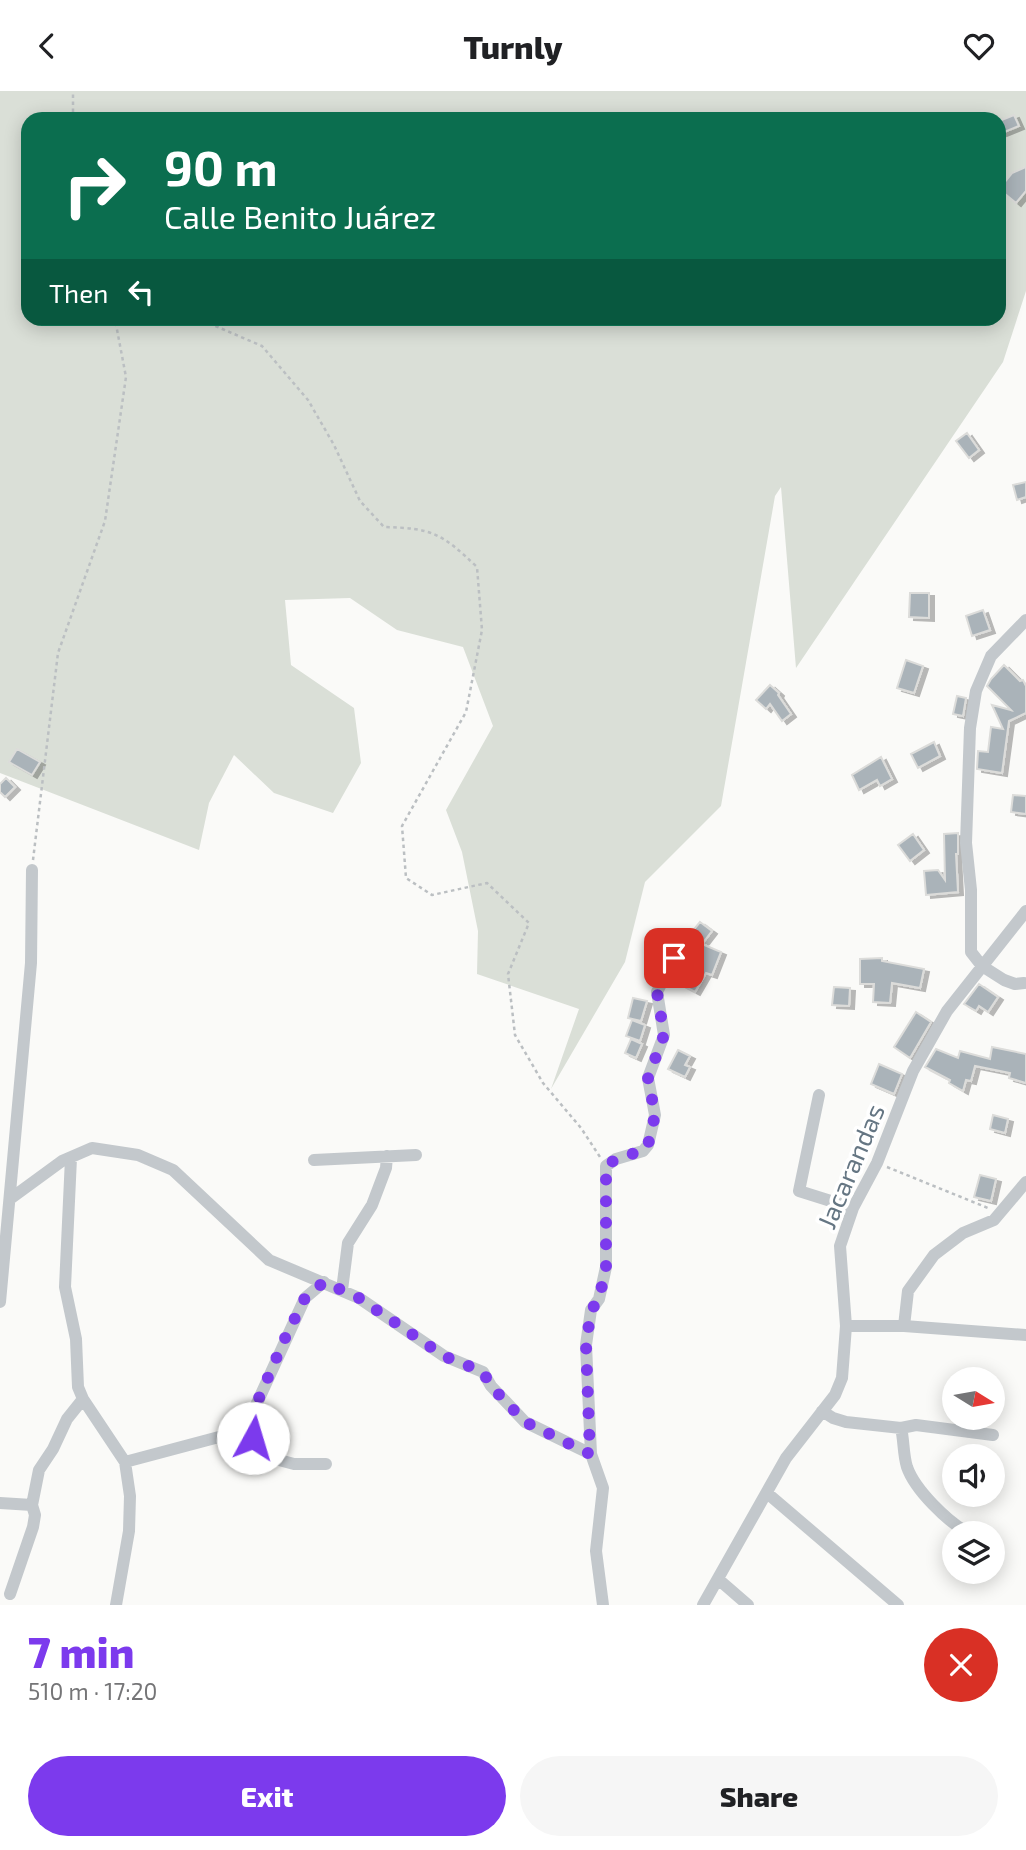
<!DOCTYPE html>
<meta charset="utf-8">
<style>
body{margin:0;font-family:"Exo 2",sans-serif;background:#f6f6f6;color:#202124;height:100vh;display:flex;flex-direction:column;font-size:26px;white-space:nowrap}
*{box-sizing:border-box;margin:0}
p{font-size:23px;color:#757577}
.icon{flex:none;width:38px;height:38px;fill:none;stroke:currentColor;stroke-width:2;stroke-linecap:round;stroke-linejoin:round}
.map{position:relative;height:1514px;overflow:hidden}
.drawer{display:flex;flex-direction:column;background:#fff;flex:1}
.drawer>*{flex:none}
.guide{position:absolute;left:21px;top:21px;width:985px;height:214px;border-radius:21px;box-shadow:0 4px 18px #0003;background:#0b6e4f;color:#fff;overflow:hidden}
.needle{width:46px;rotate:101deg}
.fabs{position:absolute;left:942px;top:1276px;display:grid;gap:14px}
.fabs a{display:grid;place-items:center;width:63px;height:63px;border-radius:50%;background:#fff;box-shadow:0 4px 18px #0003;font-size:35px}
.pin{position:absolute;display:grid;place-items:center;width:60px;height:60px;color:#fff;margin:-30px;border-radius:14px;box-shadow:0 4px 10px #0006}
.me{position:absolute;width:77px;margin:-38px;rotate:6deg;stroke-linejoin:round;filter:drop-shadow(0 0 5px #0008)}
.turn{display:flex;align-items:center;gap:24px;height:147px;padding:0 28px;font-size:32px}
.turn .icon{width:91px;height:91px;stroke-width:2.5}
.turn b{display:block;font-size:49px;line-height:60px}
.then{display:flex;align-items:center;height:66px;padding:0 28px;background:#0003;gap:14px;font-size:26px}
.round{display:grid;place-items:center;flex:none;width:74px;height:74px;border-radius:37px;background:#f6f6f6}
.overview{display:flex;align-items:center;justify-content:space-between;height:119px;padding:0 28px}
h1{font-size:42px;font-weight:800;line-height:52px;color:#7c3aed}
.action{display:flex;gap:14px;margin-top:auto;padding:14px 28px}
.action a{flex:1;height:80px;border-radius:42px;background:#7c3aed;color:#fff;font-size:28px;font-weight:800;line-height:80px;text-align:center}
.action a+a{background:#f6f6f6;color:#202124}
header{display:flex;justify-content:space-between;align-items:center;height:91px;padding:0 28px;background:#fff;font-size:32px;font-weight:800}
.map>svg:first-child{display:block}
.green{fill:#dadfd7;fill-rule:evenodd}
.building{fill:#aab3b9;stroke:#dcdcda;stroke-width:2;filter:url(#shadow)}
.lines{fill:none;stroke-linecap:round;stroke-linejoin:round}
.path{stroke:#bbbfc2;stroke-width:2.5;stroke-dasharray:3.5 3.5;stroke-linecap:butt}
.street{stroke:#c3c8cc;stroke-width:12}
.route{stroke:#7c3aed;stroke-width:12;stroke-dasharray:0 21.6}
.labels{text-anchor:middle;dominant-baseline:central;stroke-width:7;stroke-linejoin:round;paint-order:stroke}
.street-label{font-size:26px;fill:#657683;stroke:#fff}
</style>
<header><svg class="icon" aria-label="back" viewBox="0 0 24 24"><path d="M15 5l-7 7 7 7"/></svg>Turnly<svg class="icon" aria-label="heart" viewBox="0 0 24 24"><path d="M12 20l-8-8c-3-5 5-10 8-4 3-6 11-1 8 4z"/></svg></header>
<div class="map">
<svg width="1026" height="1514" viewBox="0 0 1026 1514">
<defs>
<filter id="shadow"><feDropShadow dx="5" dy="3" stdDeviation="0" flood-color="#0004"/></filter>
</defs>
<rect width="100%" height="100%" fill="#fafaf8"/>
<path class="green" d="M0 0H1026V200L1003 271 796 577 781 396 775 405 721 715 645 791 625 871 551 998 579 918 477 883 478 840 462 761 446 719 493 635 463 556 397 539 350 507 285 509 291 574 354 617 361 672 333 722 274 702 234 664 209 712 199 759 0 682ZM28 28H999V228H28Z"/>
<path class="building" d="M1014 24 1019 35 1002 42 999 30Z
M1026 76V100L1016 112 999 98 1012 82Z
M967 342 979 359 969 367 956 350Z
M1026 391V406L1017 409 1013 394Z
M910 502H929V527L909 526Z
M983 519 990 539 972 545 966 525Z
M906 569 923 575 914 602 897 597Z
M1004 574 1020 590 1023 589 1026 595V622L1009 630 1002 682 977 678 978 660 988 661 991 636 1003 638 992 614 1011 619 987 595 991 588Z
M770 594 779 602 778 604 791 623 782 630 770 613 766 618 756 609Z
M957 605 966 607 963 625 953 623Z
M934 651 940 665 918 677 911 663Z
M17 658 40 671 32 684 9 671Z
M881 666 892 688 880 695 877 689 859 699 852 684Z
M6 687 15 696 5 706 0 701V693Z
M1013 704 1026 705V723L1011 721Z
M958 742V763H956L958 801 926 804 924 780 938 779 945 789 944 743Z
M913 743 924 759 910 770 898 754Z
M700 831 712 840 702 853 721 861 712 884 706 882 695 901 680 893 693 869 675 858 682 844 687 847Z
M882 867V870L924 878 920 897 892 892 890 912 873 911 874 893H860V868Z
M979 893 998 906 988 921 979 915 976 920 964 913Z
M834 896 850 897 849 915 832 914Z
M633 907 647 910 641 930 628 927Z
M916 921 931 931 910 967 894 956Z
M632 929 645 934 640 950 626 945Z
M631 948 642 953 636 967 625 962Z
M992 956 1026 963V992L1009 987 1010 982 975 975 971 990 966 989 963 1000 949 992 950 989 925 976 936 958 958 967 960 960 990 968Z
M678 959 690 965 685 974 690 976 685 986 668 978Z
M879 973 902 983 894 1003 871 993Z
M993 1024 1008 1028 1005 1042 990 1038Z
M980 1084 996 1088 991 1110 974 1106Z"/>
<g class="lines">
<path class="path" d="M73 28V0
M174 228 213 234 262 255 308 309 334 354 360 410 384 436C433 437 442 443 477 476L482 539 466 621 402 735 406 787 432 804 487 792 529 832 508 883 515 944 543 992 581 1037 600 1066
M33 769 58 562 105 430 126 286 115 228
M887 1076 988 1117"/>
<path class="street" d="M1024 892 1015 893 1004 889 982 875 971 861V799L966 752 970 637 976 600 991 565 1026 529
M819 1004 799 1100 853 1117
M71 1067 65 1196 76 1248 78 1296 83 1308 125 1371 130 1405 129 1440 116 1514
M314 1069 416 1064
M10 1108 62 1070 92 1057 138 1064 173 1079 269 1169 359 1207 444 1265 483 1281 491 1295 525 1331 591 1363
M324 1191 305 1207 252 1323 249 1338 264 1365 294 1373H326
M342 1199 348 1152 372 1114 386 1077 387 1065
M0 1211 31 872 32 779
M846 1235H904L1026 1244
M904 1235 908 1200 934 1164 963 1142 994 1129 1026 1091
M822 1320 833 1327 846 1331 901 1337 916 1334 993 1344
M901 1337C904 1349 903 1363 907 1376 915 1399 947 1430 968 1442
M125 1371 249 1338
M767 1402 898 1514
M0 1412 32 1414
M718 1488 748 1514
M10 1503 33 1436 35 1424 32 1414 39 1379 53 1358 67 1328 83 1308
M603 1514 596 1460 603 1397 591 1363 586 1254 591 1219 599 1208 606 1176V1075L616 1068 643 1060 648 1054 655 1024 648 987 664 944 657 901 674 867
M703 1514 786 1367 835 1304 842 1287 846 1235 840 1155 853 1117 877 1072 913 980 947 920 1026 820"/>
</g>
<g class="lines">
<path class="route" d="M253 1347 249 1338 252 1323 286 1245 305 1207 324 1191 359 1207 444 1265 483 1281 491 1295 525 1331 590 1363 586 1254 591 1219 599 1209 606 1175V1075L616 1068 642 1060 648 1054 655 1024 648 987 664 944 657 901 674 867"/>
</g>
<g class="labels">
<g class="street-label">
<text transform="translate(850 1075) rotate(-67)">Jacarandas</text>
</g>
</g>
</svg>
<div class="fabs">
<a><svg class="needle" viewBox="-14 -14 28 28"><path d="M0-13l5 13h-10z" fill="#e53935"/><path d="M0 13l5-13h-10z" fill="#757577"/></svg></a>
<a><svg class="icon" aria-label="sound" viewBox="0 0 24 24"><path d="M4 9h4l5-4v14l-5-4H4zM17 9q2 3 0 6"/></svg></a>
<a><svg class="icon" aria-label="layers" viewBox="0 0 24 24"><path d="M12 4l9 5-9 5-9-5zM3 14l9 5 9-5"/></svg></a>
</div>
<div class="pin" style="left:674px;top:867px;background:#d93025"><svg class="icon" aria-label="arrive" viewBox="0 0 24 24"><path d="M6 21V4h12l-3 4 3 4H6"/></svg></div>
<svg class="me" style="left:253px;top:1347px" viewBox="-20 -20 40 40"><circle r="19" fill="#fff"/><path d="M0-13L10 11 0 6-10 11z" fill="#7c3aed"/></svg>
<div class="guide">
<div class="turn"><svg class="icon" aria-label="right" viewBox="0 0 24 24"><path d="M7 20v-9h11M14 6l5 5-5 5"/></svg><div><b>90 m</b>Calle Benito Juárez</div></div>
<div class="then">Then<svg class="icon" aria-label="left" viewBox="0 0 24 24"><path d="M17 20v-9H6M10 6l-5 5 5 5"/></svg></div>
</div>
</div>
<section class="drawer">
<div class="overview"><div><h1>7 min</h1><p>510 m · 17:20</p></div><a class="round" style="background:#d93025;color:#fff"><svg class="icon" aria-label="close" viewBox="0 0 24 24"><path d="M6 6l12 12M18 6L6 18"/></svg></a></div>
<div class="action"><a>Exit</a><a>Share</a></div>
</section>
